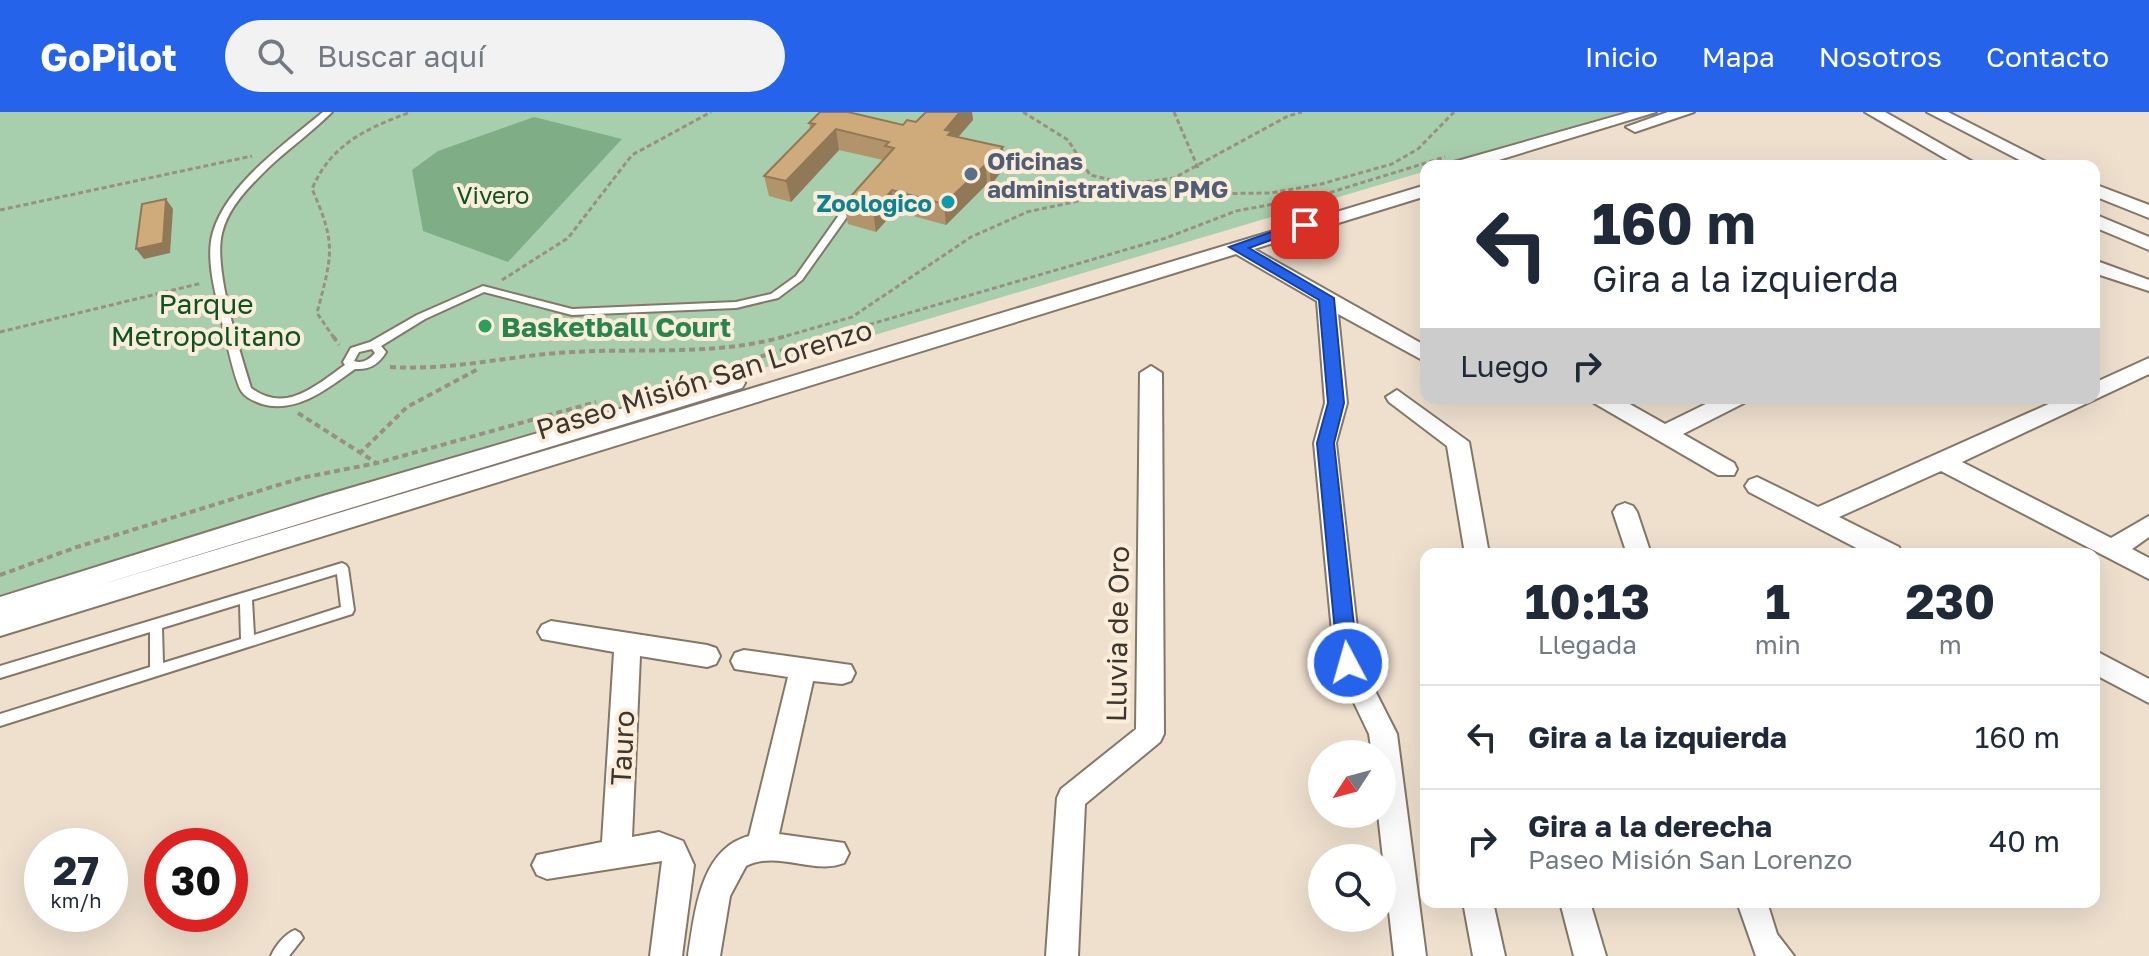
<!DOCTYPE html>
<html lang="es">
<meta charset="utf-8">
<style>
body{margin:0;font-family:"Golos Text",sans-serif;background:#f2f2f3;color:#1f2937;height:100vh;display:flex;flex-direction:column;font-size:30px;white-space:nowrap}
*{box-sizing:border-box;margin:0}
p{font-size:26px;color:#747a83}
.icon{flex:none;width:44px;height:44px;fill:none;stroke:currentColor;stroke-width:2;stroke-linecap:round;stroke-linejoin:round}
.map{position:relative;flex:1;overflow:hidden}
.side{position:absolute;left:1420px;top:436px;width:680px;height:360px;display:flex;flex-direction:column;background:#fff;border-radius:16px;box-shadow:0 8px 32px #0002}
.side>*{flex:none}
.guide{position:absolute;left:1420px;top:48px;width:680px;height:244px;border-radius:16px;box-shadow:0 8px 32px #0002;background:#fff;color:#1f2937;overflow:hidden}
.needle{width:52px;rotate:234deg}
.buttons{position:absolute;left:1308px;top:628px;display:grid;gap:16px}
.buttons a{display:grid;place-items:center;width:88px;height:88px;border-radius:50%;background:#fff;box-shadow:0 8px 32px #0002;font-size:40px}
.speed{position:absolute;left:24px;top:716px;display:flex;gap:16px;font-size:40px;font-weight:700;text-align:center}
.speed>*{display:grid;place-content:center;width:104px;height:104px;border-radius:50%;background:#fff;box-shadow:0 8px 32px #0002;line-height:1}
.speed small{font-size:20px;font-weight:400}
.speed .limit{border:12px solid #d22;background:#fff;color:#111}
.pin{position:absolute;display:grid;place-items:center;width:68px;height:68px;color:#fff;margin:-34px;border-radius:16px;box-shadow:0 4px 12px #0006}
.me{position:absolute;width:88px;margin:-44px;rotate:354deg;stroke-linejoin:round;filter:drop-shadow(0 0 6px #0008)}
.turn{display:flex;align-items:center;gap:28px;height:168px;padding:0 40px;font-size:36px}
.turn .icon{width:104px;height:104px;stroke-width:2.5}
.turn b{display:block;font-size:56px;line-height:68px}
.then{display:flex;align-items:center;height:76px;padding:0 40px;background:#0003;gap:16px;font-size:30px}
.eta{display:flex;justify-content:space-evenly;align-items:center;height:136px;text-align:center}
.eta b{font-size:48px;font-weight:700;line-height:56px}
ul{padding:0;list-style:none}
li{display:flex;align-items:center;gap:24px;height:104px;padding:0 40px;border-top:2px solid #e0e1e3}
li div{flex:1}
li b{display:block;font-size:30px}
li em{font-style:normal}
header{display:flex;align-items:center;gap:48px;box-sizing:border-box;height:112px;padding:0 40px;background:#2563eb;color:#fff}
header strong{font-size:38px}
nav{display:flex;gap:44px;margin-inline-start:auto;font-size:28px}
.search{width:560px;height:72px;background:#f2f2f3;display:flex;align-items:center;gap:20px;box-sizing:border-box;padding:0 28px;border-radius:44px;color:#747a83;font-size:30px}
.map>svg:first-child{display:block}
.green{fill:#a8cfad}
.forest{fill:#7fad86}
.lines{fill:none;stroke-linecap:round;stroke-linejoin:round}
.lane-casing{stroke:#847767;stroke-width:4}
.street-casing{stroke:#847767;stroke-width:4}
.path-far1{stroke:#998f82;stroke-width:3;stroke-dasharray:5 3;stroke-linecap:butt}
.path{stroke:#998f82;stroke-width:4;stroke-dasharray:6 4;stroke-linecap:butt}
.lane{fill:#fff;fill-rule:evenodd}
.street{fill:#fff;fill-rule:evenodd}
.wall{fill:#b2936b}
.shaded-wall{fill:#917857}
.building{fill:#cfab7c;stroke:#917857;stroke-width:2}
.route{fill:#2563eb;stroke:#184099;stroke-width:2}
.service-dot{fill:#5c6f8a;stroke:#fceddb;stroke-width:3}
.culture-dot{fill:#0f9aa8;stroke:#fceddb;stroke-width:3}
.leisure-dot{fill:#2e9e5b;stroke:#fceddb;stroke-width:3}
.labels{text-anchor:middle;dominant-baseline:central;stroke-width:8;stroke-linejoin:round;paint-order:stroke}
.far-service-label{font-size:24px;font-weight:bold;fill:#4e5e75;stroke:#fceddb;text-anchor:start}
.far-park-label{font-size:24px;fill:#0b5422;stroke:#fceddb}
.far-culture-label{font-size:24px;font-weight:bold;fill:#0d838f;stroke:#fceddb;text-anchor:end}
.park-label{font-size:28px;fill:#0b5422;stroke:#fceddb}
.leisure-label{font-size:28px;font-weight:bold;fill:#27864d;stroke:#fceddb;text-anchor:start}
.street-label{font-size:28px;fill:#3b362f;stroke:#fceddb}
</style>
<header>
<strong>GoPilot</strong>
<div class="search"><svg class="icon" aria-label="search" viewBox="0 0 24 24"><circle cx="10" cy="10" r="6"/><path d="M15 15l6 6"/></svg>Buscar aquí</div>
<nav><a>Inicio</a><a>Mapa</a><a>Nosotros</a><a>Contacto</a></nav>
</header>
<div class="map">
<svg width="2149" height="844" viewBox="0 0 2149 844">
<rect width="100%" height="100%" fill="#efe0ce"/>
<path class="green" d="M0 0H1622L1442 54H1426V59L0 483Z"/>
<path class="forest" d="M534 5 622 27 508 150 423 119 412 58 438 39Z"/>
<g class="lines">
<defs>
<path id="lane" d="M323 0H332C312 20 288 37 268 56 250 74 228 95 222 121 213 157 240 239 251 276 286 302 315 274 345 253L343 250 351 236 370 230 417 203 483 174 572 197 736 190 771 182 796 164 851 86 854 85 859 88 802 168 778 186 736 196 572 203 484 180 425 207 381 234 386 240C379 252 370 258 355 257 328 276 297 302 262 292 256 290 246 286 242 280 235 271 225 223 222 210 216 183 205 147 213 120 227 72 286 31 323 0ZM372 237 375 241C370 247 363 252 354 249L359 240Z
M342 451 346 453 348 456 354 498 352 502 0 614V602L150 555V520L0 566V554ZM337 462 341 495 254 523 252 488ZM240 492 241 527 163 551 162 516Z
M295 818 300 821 303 826 289 844H271C275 834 285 822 295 818Z"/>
<path id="street" d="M1630 0H1656L1479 54H1451L1454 50Z
M1668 0H1694L1635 20 1626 15Z
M1865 0H1885L1980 54H1958Z
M1927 0H1948L2054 54H2031Z
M2094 72 2149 93V106L2094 84Z
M1426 73V84L1254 137 1426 234V250L1338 202 1347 291 1336 331 1361 551 1397 622 1426 844H1394L1378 702H1382V642H1372L1369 622 1335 551 1314 331 1325 291 1317 189 1236 142 0 524V485L323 384 726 266H742L745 271 742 276 93 475Z
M2094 102 2149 125V138L2094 115Z
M2094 148 2149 168V179L2094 161Z
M2149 246V262L1962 350 2111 426 2149 404V425L2132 437 2149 446V467L1941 359 1839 405 1899 435 1902 442H1868L1749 380 1745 374 1749 368 1757 365 1818 395 2062 286H2094V271Z
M1151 254 1162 261 1164 622 1160 630 1085 692 1078 844H1046L1057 686 1061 677 1136 617 1140 261Z
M1397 278 1469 330 1489 442H1465L1447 334 1389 290 1386 285Z
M1591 286H1619L1665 312 1718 286H1747L1744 291 1683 322 1734 351 1737 357 1734 363H1718L1594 291Z
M1625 391 1633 394 1637 400 1651 442H1627L1613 400 1617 394Z
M551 509 707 533 716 536 720 544 716 552 707 555 640 544 632 725 659 720 683 729 694 753 682 844H650L662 749 547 767 537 763 532 753 537 743 602 730 614 540 542 527 538 520 542 513Z
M744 538 851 553 855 561 851 569 842 572 813 569 779 722 844 731 849 741 844 751C814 763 777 738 746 754L730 784 720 844H688C695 800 700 737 749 724L788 565 735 557 731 549 735 541Z
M2094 538 2149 567V591L2094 562Z
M1463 790H1493L1505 844H1473Z
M1560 790H1590L1606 844H1574Z
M1737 790H1767L1777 822 1794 844H1756Z"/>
</defs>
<use href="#lane" class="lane-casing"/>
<use href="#street" class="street-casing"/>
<path class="path-far1" d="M1023 0 1068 28 1090 63 1129 72 1174 66 1288 4 1302 0
M1174 0 1198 56
M0 98 252 44
M502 168 568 126 632 43 711 0
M0 220 202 171
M334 226 317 201C332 143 337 133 312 77 331 32 367 16 411 0
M779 226 852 205 971 125 1027 100 1106 83 1271 81 1321 72 1392 52 1418 37 1454 0
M823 226 1166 126 1236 99 1322 83 1445 45"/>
<path class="path" d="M333 224 339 233
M732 253 830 224
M390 255C454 259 510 243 573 240 643 236 718 244 786 224
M298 301 375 350
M359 342 407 295 480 256
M0 463 77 435 301 366 377 351 596 290"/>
<use href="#lane" class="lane"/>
<use href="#street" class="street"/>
</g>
<path class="wall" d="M926 0H972L973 8 958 25 1003 35 1004 56 991 73 987 72 946 113 895 99 876 120 848 112 844 92 883 48 839 38 791 90 769 84 764 64 810 17 809 11 903 13 916 10Z"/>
<path class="shaded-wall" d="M960 0H972L973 8 953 31 945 18Z
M836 17 839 38 791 90 786 69Z
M1003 35 1004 56 991 73 989 52Z
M986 52 987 72 946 113 944 92Z
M892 78 895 99 876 120 873 99Z
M166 87 173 97 170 141 144 147 136 137Z"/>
<path class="building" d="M820 0H848L903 13 907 8 916 10 926 0H960L945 18 952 19 948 23 1003 35 989 52H986L944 92 892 78 873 99 844 92 894 36 885 34 889 30 836 17 786 69 764 64 815 12 809 11Z
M166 87 163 131 136 137 142 92Z"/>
<path class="route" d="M1300 110 1312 113 1249 136 1334 186 1344 291 1334 331 1358 551 1348 560 1338 551 1317 331 1328 291 1319 188 1229 135Z"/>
<circle class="service-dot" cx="971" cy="62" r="8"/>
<circle class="culture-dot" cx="948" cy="90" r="8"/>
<circle class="leisure-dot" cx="485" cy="214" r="8"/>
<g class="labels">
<g class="far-service-label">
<text x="987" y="48">Oficinas<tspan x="987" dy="28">administrativas PMG</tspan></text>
</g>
<g class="far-park-label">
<text x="493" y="82">Vivero</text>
</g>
<g class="far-culture-label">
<text x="932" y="90">Zoologico</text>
</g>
<g class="park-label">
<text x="206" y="191">Parque<tspan x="206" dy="32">Metropolitano</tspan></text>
</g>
<g class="leisure-label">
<text x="501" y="214">Basketball Court</text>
</g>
<g class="street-label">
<text transform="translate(704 267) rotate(-17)">Paseo Misión San Lorenzo</text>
<text transform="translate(1117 522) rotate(-89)">Lluvia de Oro</text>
<text transform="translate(622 636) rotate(-87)">Tauro</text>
</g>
</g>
</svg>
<div class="buttons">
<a><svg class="needle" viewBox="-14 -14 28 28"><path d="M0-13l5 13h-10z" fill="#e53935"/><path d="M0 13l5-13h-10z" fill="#747a83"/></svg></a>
<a><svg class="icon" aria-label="search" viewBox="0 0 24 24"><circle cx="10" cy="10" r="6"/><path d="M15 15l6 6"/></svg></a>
</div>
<div class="speed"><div>27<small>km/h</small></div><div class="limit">30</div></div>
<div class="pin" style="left:1305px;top:113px;background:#d93025"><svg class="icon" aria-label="arrive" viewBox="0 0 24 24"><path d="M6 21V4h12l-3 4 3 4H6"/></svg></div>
<svg class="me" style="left:1348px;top:551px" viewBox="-20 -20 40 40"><circle r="17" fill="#2563eb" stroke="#fff" stroke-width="3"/><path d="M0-11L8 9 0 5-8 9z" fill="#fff"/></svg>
<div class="guide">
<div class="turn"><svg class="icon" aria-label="left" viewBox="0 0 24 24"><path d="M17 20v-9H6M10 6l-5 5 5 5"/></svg><div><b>160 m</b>Gira a la izquierda</div></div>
<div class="then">Luego<svg class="icon" aria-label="right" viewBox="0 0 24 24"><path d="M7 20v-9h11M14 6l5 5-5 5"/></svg></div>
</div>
<section class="side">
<div class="eta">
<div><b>10:13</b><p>Llegada</p></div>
<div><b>1</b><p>min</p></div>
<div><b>230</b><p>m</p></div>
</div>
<ul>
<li><svg class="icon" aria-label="left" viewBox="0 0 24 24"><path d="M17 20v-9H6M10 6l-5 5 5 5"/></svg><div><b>Gira a la izquierda</b></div><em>160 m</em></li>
<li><svg class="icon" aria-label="right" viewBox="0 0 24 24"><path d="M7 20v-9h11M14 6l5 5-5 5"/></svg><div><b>Gira a la derecha</b><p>Paseo Misión San Lorenzo</p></div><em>40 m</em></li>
</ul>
</section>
</div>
